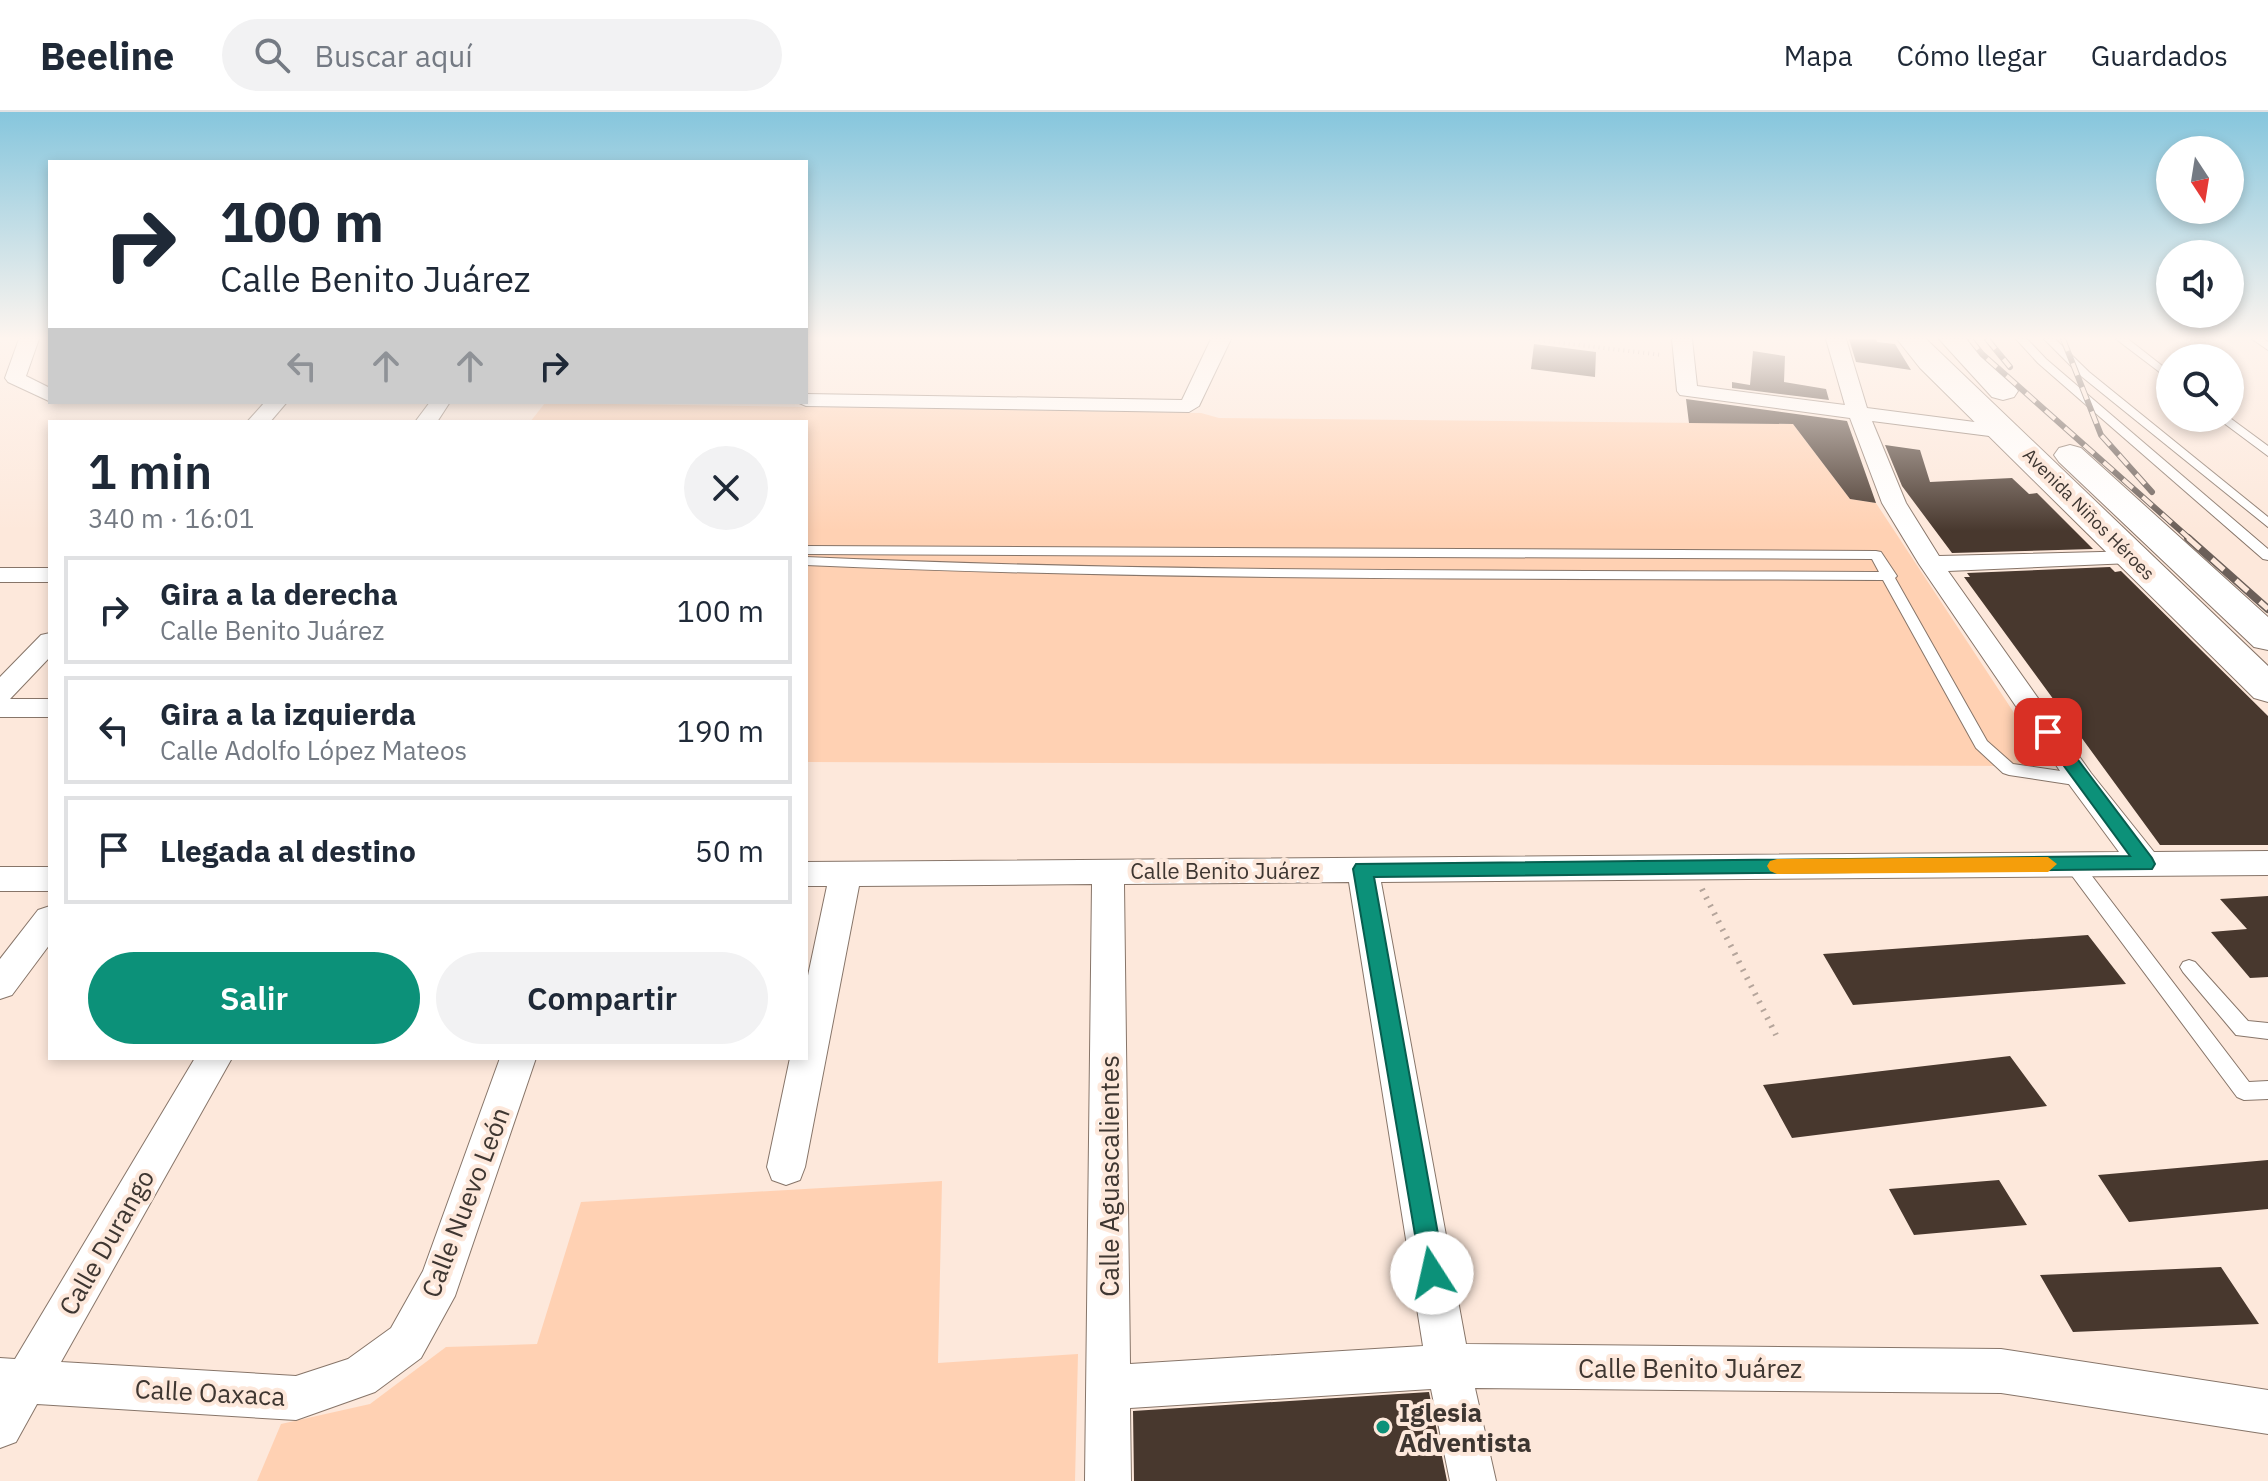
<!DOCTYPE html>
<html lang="es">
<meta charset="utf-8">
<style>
body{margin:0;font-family:"IBM Plex Sans",sans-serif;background:#f2f2f3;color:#1f2937;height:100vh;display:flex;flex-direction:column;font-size:30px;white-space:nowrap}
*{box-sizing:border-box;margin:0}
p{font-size:26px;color:#747a83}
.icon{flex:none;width:44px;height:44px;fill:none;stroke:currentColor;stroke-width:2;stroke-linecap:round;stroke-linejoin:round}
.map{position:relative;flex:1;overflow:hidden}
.drawer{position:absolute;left:48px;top:308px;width:760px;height:640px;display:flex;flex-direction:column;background:#fff;border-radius:0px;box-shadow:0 4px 12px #0003}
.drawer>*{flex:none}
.top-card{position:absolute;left:48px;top:48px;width:760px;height:244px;border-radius:0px;box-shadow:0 4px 12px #0003;background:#fff;color:#1f2937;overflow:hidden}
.needle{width:52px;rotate:168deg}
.tools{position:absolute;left:2156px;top:24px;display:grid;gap:16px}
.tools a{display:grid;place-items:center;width:88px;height:88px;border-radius:50%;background:#fff;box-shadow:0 4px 12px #0003;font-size:40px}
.pin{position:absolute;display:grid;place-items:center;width:68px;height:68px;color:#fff;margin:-34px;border-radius:16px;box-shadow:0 4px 12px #0006}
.me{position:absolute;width:88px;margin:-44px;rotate:350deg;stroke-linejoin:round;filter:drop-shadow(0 0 6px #0008)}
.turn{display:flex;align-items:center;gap:28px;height:168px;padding:0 40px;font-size:36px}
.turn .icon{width:104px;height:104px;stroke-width:2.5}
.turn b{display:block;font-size:56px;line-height:68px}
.lanes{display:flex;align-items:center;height:76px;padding:0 40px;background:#0003;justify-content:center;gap:40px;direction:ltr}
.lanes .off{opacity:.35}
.round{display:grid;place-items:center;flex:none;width:84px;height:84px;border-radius:42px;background:#f2f2f3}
.summary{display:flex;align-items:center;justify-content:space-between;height:136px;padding:0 40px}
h1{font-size:48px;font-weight:600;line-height:60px}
.primary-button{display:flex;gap:16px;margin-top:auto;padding:16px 40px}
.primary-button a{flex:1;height:92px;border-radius:48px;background:#0c9179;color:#fff;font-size:32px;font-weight:600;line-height:92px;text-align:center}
.primary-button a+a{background:#f2f2f3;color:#1f2937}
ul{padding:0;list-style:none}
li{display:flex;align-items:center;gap:24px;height:108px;margin:0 16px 12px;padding:0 24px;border:4px solid #e0e1e3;border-radius:0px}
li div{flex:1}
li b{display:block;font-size:30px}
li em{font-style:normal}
header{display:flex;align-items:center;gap:48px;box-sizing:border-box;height:112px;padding:0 40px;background:#fff;border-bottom:2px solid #e0e1e3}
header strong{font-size:38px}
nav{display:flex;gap:44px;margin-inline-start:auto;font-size:28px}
.search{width:560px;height:72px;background:#f2f2f3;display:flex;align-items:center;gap:20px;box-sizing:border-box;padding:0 28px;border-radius:44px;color:#747a83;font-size:30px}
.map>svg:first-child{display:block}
.green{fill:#ffd1b3}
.building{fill:#48382e}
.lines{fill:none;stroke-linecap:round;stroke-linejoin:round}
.service-casing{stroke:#877569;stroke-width:2}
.minor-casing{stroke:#877569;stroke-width:2}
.secondary-casing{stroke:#877569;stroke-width:2}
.path-far1{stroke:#b5a59b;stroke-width:4;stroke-dasharray:1 4;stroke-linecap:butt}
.path{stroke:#b5a59b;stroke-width:6;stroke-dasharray:2 7;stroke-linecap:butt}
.service{fill:#fff;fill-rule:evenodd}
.minor{fill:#fff;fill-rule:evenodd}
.secondary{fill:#fff;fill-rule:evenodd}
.rail-far1-casing{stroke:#6b5f59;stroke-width:6}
.rail-casing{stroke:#6b5f59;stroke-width:8}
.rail-far1{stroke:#fde8db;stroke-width:4;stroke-dasharray:13;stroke-linecap:butt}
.rail{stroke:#fde8db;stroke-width:5;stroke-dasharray:16;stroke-linecap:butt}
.route{fill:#0c9179;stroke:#085e4f;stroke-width:2}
.slow{fill:#f59e0b}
.poi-dot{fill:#0c9179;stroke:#fde8db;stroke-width:3}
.labels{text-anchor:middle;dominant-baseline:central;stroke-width:8;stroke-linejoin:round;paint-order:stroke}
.far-street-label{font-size:18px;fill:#3e3631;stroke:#fde8db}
.street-label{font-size:22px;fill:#3e3631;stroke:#fde8db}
.near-street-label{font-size:26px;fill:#3e3631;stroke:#fde8db}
.near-poi-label{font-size:26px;font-weight:bold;fill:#3e3631;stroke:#fde8db;text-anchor:start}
</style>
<header>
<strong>Beeline</strong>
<div class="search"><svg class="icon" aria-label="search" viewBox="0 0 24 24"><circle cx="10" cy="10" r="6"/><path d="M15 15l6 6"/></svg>Buscar aquí</div>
<nav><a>Mapa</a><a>Cómo llegar</a><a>Guardados</a></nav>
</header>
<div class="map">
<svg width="2268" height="1369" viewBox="0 0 2268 1369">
<rect width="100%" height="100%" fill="#fde8db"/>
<path class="green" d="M545 291 1201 301 1219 306 1793 312 1850 387 1876 391 2049 654 806 650V310H530Z
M942 1069 938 1251 1078 1242 1075 1369H257L281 1312 370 1292 446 1235 537 1232 581 1090Z"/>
<path class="building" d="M1849 227H1876L1877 230 1895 232 1911 258 1856 250Z
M1534 232 1596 240 1595 265 1531 257Z
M1753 239 1785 244 1784 270 1826 277 1829 288 1732 276V270L1750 273Z
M1686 287 1847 309 1876 391 1850 387 1793 312 1689 311Z
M1885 333 1920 338 1930 370 2012 366 2029 382 2037 381 2093 437 1952 441 1902 374Z
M2110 455 2115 460 2121 459 2268 604V733H2160L1964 465H1970L1967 461Z
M2268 784V865L2250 866 2211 820 2247 817 2220 787Z
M2088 823 2126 872 1853 893 1823 842Z
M2010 944 2047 994 1792 1026 1763 973Z
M2268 1048V1097L2129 1110 2098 1063Z
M1999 1068 2027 1113 1914 1123 1889 1077Z
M2221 1155 2259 1212 2073 1220 2040 1163Z
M1429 1280 1447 1369H1134L1133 1299Z"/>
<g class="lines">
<defs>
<path id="service" d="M2016 227H2027L2046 247 2268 437V448L2263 447 2038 251Z
M2044 227H2055L2089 260 2268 405V415L2081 264Z
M2116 227H2128L2170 260V268Z
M2252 227H2264L2268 230V238Z
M2217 306H2230L2268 334V344Z
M806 434 1876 439 1881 440 1897 464 1895 466 1987 629 2013 652 2081 662 2089 668 2081 674 2009 663 2003 661 1976 636 1883 468C1524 466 1165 469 806 453V445C1163 461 1521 458 1879 460L1872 447 806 442Z
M2073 746 2079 747 2249 970 2268 969V987L2244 988 2237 985 2067 757 2065 752 2067 747Z
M2189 848 2195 850 2248 909 2268 911V927L2236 923 2183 860 2180 855 2183 850Z"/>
<path id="minor" d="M19 227H39L26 264 50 276 51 290 8 270 5 266Z
M1211 227H1231L1199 294 1189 300 806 294 797 290H806V282L1182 288Z
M1672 227H1692L1697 274 1845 293 1826 227H1846L1867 296 2013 315 2016 320 2005 326 1872 309 1906 391 1939 444 2140 439 2143 444 2140 449 2131 451 1948 459 2091 661 2154 740 2268 739V763L1381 770 1466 1232 2001 1237 2268 1278V1322L2001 1281 1475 1276 1496 1369H1450L1431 1277 1130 1296 1131 1369H1085L1092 772 859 774 805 1055 800 1068 786 1073 772 1068 767 1055 790 946H806V873L827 774H806V750L2119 740 2071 675 1919 452 1882 391 1850 306 1680 283 1677 279ZM1349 770 1423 1234 1130 1252 1124 772Z
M265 290H287L270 310H247Z
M430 290H450L437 310H415Z
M0 456H50V470H0Z
M50 521V545L10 587H50V605H0V565L41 523Z
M0 755H50V779H0Z
M50 794V832L12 883 0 887V847L38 798Z
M195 946H232L61 1250 296 1264 348 1247 391 1216 423 1159 500 946H536L455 1184 421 1246 375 1280 296 1308 37 1292 16 1330 0 1336V1246L15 1247Z"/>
<path id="secondary" d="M1897 227H1926L2268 554V590L2254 586 1920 256Z
M1939 227H1969L2014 273 2018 279 2014 285 2003 288 1992 285Z
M2070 333 2081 336 2268 505V538L2254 535 2059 350 2054 343 2059 336Z"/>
</defs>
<use href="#service" class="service-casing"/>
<use href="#minor" class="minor-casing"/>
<use href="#secondary" class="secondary-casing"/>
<path class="path-far1" d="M1529 227 1662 243"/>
<path class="path" d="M1702 777 1776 923"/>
<use href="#service" class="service"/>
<use href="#minor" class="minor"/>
<use href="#secondary" class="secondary"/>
<defs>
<path id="rail-far1" d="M1970 227 1982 242 2191 428
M1987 227 2010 255
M2063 227 2101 323 2152 380"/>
<path id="rail" d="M2188 426 2268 497"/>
</defs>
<use href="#rail-far1" class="rail-far1-casing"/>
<use href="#rail" class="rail-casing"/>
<use href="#rail-far1" class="rail-far1"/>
<use href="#rail" class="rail"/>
</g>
<linearGradient id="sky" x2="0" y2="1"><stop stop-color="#86c6dd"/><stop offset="0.54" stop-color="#fef5ef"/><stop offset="1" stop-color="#fef5ef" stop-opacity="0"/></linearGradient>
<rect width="2268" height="419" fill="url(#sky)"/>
<path class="route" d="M2048 614 2054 616 2152 746 2155 752 2152 757 1374 765 1445 1161 1441 1170 1432 1173 1423 1170 1353 757 1356 752 2130 744 2042 624 2039 620Z"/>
<path class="slow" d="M2048 745 2057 752 2048 760 1777 762 1770 759 1767 754 1770 749 1777 747Z"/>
<circle class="poi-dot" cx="1383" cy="1315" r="8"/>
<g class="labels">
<g class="far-street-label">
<text transform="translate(2089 402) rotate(45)">Avenida Niños Héroes</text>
</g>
<g class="street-label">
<text x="1225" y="758">Calle Benito Juárez</text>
</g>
<g class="near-street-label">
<text transform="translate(1109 1064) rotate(-90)">Calle Aguascalientes</text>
<text transform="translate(465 1090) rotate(-69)">Calle Nuevo León</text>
<text transform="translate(106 1130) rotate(-60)">Calle Durango</text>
<text x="1690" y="1256">Calle Benito Juárez</text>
<text transform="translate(210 1280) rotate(3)">Calle Oaxaca</text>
</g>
<g class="near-poi-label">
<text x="1399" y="1300">Iglesia<tspan x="1399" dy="30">Adventista</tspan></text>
</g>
</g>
</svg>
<div class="tools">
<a><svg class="needle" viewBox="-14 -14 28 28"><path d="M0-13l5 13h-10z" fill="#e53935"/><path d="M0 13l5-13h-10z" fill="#747a83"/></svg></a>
<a><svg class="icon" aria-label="sound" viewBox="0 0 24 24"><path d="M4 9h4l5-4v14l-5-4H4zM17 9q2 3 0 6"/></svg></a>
<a><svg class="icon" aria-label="search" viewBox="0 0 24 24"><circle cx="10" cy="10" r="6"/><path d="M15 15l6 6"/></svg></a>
</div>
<div class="pin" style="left:2048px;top:620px;background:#d93025"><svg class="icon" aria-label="arrive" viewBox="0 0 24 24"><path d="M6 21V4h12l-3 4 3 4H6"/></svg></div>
<svg class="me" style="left:1432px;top:1161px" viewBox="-20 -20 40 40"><circle r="19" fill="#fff"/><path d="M0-13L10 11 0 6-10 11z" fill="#0c9179"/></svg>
<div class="top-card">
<div class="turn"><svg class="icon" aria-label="right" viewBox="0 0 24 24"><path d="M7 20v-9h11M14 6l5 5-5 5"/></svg><div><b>100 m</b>Calle Benito Juárez</div></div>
<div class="lanes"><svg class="icon off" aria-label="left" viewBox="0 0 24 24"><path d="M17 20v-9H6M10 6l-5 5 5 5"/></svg><svg class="icon off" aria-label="ahead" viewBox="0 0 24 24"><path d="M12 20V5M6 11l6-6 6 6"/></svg><svg class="icon off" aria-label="ahead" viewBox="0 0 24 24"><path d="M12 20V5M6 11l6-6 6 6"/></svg><svg class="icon" aria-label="right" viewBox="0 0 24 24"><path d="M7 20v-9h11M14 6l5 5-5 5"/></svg></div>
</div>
<section class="drawer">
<div class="summary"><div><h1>1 min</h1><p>340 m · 16:01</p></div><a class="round"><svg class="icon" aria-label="close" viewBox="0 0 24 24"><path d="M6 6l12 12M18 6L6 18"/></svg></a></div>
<ul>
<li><svg class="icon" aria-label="right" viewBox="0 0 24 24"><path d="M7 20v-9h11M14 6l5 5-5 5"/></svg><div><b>Gira a la derecha</b><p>Calle Benito Juárez</p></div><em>100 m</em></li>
<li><svg class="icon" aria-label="left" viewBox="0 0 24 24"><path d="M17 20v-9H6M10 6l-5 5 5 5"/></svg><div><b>Gira a la izquierda</b><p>Calle Adolfo López Mateos</p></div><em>190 m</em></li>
<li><svg class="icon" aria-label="arrive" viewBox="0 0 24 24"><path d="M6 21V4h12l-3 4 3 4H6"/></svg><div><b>Llegada al destino</b></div><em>50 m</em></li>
</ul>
<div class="primary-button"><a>Salir</a><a>Compartir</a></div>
</section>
</div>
